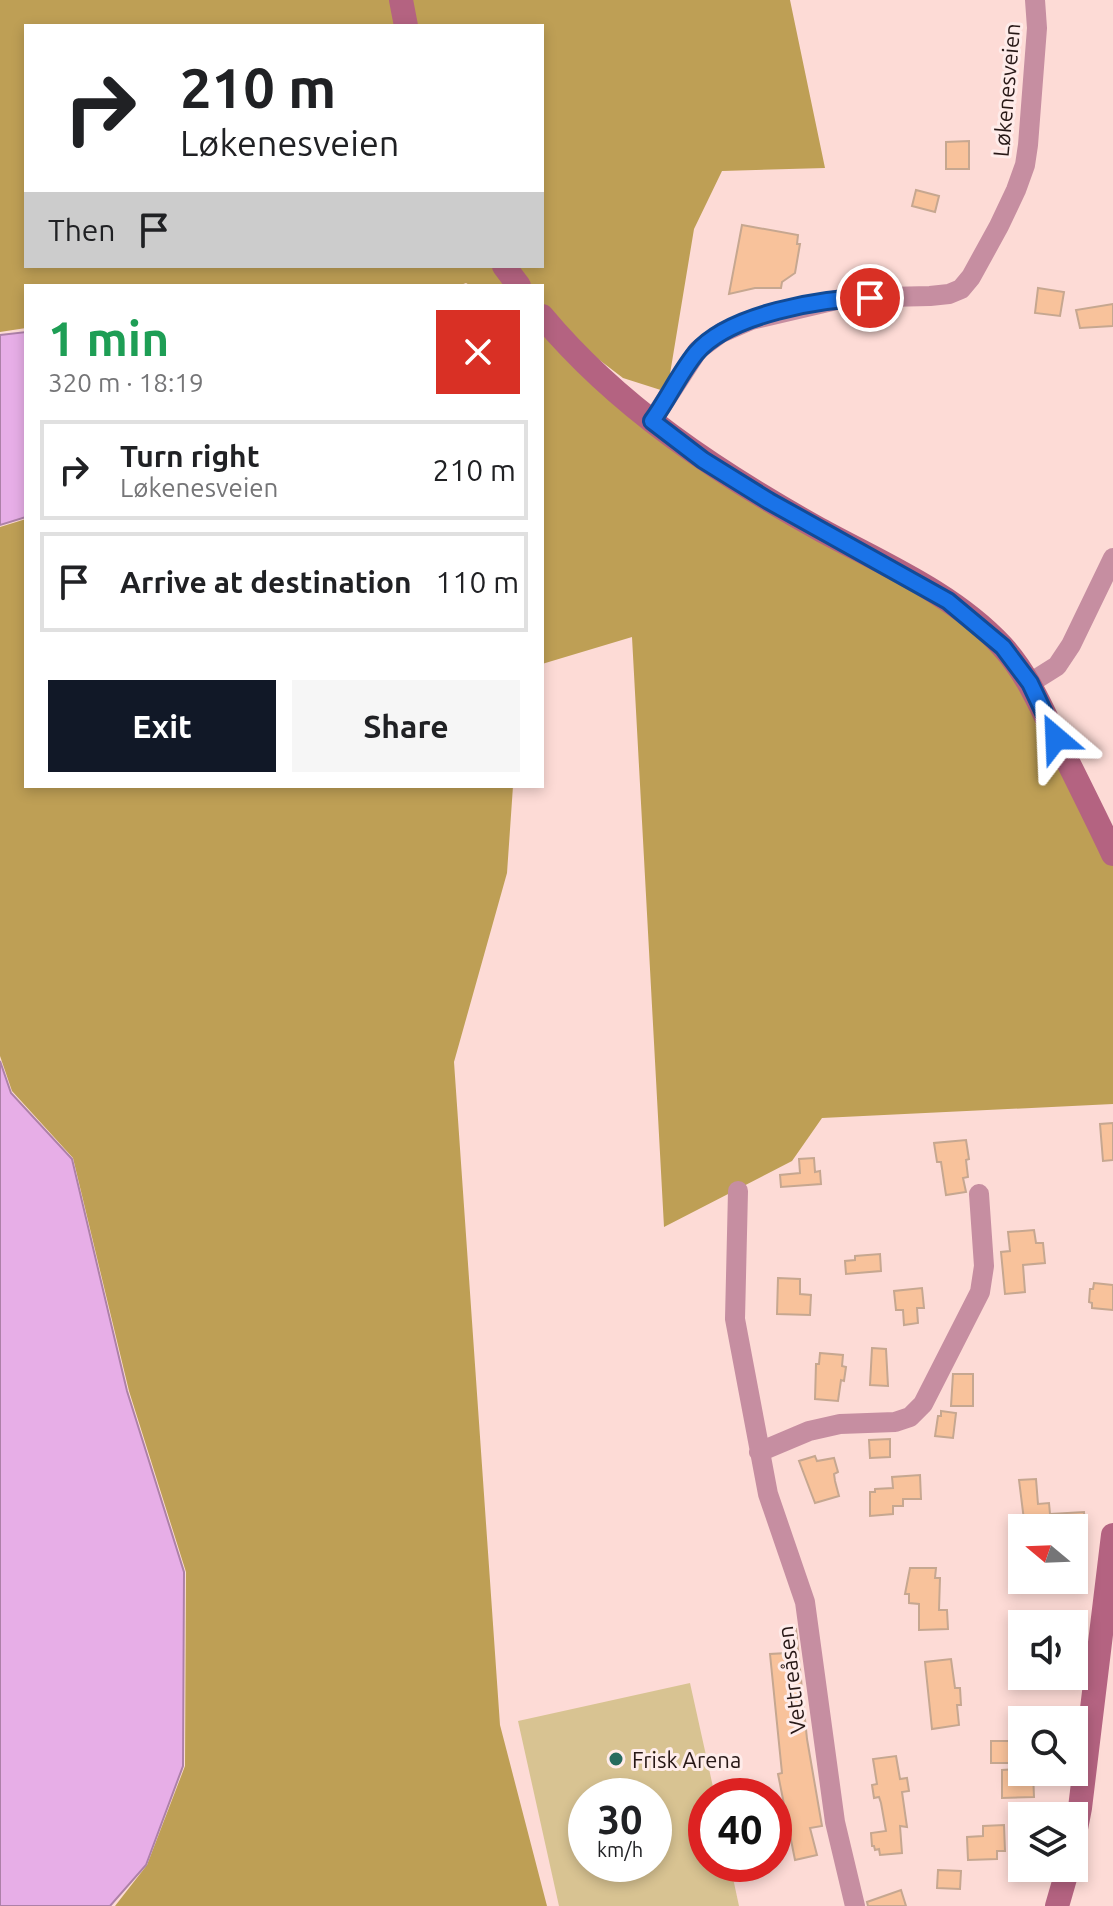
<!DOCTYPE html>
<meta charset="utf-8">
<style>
body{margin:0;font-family:Ubuntu,sans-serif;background:#f6f6f6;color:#202124;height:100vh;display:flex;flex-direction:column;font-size:30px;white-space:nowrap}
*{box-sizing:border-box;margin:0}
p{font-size:26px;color:#757577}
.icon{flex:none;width:44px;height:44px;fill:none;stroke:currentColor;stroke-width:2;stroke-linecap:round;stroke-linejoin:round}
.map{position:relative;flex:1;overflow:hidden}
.drawer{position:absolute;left:24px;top:284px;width:520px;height:504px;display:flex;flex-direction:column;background:#fff;border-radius:0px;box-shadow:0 4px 12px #0003}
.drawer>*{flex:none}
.guide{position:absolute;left:24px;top:24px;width:520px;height:244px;border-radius:0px;box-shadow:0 4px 12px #0003;background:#fff;color:#202124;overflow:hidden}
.needle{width:52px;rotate:289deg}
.tools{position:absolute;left:1008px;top:1514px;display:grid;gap:16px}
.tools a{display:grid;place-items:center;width:80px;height:80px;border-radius:0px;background:#fff;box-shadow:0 4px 12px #0003;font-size:40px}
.speed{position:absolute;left:568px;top:1778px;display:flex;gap:16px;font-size:40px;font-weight:700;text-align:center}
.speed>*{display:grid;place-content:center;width:104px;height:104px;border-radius:50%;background:#fff;box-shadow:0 4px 12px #0003;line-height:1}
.speed small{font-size:20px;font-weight:400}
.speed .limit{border:12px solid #d22;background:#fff;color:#111}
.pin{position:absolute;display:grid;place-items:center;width:68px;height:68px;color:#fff;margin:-34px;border:4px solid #fff;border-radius:50%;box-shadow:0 2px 8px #0007}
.me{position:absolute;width:88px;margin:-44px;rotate:334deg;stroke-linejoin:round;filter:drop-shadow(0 0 6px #0008)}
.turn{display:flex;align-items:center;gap:28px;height:168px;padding:0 24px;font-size:36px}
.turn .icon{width:104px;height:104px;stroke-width:2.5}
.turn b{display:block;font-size:56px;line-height:68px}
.then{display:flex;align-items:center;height:76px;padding:0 24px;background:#0003;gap:16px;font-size:30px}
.round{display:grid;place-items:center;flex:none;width:84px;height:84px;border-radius:0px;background:#f6f6f6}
.headline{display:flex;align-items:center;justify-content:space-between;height:136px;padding:0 24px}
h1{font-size:48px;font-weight:600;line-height:60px;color:#1e9e55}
.button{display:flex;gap:16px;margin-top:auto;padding:16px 24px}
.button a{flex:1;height:92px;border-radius:0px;background:#111827;color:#fff;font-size:32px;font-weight:600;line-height:92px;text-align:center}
.button a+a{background:#f6f6f6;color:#202124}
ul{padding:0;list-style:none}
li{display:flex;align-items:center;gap:24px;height:100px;margin:0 16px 12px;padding:0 8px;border:4px solid #e0e0e0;border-radius:0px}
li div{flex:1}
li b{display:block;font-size:30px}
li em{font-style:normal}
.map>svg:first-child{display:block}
.green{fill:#d8c392;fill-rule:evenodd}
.forest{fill:#be9f55;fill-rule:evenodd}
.water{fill:#e7aee7;stroke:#ad81a8;stroke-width:2}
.building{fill:#f8c29b;stroke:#c6a790;stroke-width:2}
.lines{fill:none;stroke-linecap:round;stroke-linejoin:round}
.street{stroke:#c68ea1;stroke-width:20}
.secondary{stroke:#b46381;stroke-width:24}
.route-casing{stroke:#114b97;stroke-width:20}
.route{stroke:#1a73e8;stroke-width:14}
.poi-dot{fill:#266b5e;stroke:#feecea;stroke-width:3}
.labels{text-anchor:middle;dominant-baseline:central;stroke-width:6;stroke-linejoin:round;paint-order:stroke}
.street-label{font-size:22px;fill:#271816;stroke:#feecea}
.poi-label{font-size:22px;fill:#271816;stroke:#feecea;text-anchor:start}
</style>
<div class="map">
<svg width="1113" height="1906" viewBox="0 0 1113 1906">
<rect width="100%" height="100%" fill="#fddbd6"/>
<path class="green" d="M690 1683 715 1796H706V1864H730L739 1906H559L518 1721ZM586 1796H654V1864H586Z"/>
<path class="forest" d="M0 0H790L825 168 722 171 694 229 667 392 623 378 542 316V286H471L466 283 458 286H26V328L0 332ZM26 26H542V266H26Z
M542 318 610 384 1001 648 1113 857V1104L822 1118 792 1161 664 1227 632 637 542 664Z
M26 519V786H513L507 873 454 1062 500 1725 547 1906H115L147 1865 185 1766 186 1572 129 1391 73 1158 12 1091 0 1056V527Z"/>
<path class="water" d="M26 332V517L0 525V335Z
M0 1061 11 1093 72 1159 127 1391 184 1572 183 1766 146 1865 110 1906H0Z"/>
<path class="building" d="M969 141V169H946V142Z
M916 190 939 196 935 212 912 206Z
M742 225 798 235 797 244H800L795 273 782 282 781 288H755L729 294Z
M1038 288 1064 292 1060 316 1035 313Z
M1113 304V326L1080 328 1076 310Z
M1113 1123V1160L1103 1161 1100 1124Z
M966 1140 969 1159 966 1160 968 1177 963 1178 966 1192 946 1195 941 1162H937L934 1143Z
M814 1158 815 1172 820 1171 821 1184 781 1187 780 1175 800 1173 799 1159Z
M1034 1230 1036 1243H1043L1045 1263 1023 1265 1025 1292 1005 1294 1001 1252 1010 1251 1008 1232Z
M880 1254 881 1271 846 1274 845 1261 855 1260V1256Z
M778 1278 800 1279V1294L811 1295 810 1315 777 1314Z
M1094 1283 1113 1285V1310L1092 1308V1303L1089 1302 1090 1289H1093Z
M922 1288 924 1308H917L918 1323 904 1325 903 1310H896L894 1291Z
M872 1348 886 1349 888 1386 870 1385Z
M820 1353 843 1355 842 1366 846 1367 844 1381 841 1380 838 1401 815 1399 816 1364H819Z
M953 1374H973V1406H951Z
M941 1411 956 1413 953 1438 935 1436 938 1416H941Z
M890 1439V1457L870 1458 869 1440Z
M815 1456 817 1461 834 1458 838 1472 834 1474 835 1481 839 1496 815 1503 799 1461Z
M920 1475 921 1499H903V1506H893V1514L870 1516V1492H875V1489L893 1488 892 1477Z
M1036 1479 1038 1504 1049 1503 1050 1514 1084 1512 1085 1528H1025L1019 1480Z
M910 1568H936L935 1578H940L939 1610H947L948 1629 919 1630V1604L909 1603V1594H905Z
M796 1629 807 1739 822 1826 810 1828 817 1855 795 1860 778 1774 782 1773 770 1654 787 1653 784 1630Z
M951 1659 955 1688H960L961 1705H957L959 1725 932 1729 925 1662Z
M991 1741H1011V1763H991Z
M896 1756 900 1779 907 1778 909 1791 902 1792 907 1827 900 1826 902 1853 880 1855 879 1849 875 1850 874 1846H872L871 1833 886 1831 881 1803 879 1797 874 1798 872 1785 877 1784 873 1759Z
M1017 1769V1772H1033L1034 1797 1002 1798V1770Z
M1004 1825 1005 1851H997V1859L968 1860 967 1837 983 1836V1826Z
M938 1870 961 1871 960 1889 937 1888Z
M901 1890 906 1906H868L867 1902Z"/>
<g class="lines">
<path class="street" d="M652 421 698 350 721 333 751 320 845 298 930 296 949 294 961 289 971 277 999 226 1016 190 1025 165 1028 145 1037 28 1035 0
M1030 683 1057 666 1071 645 1113 558
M738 1191 735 1319 768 1494 805 1602 835 1822 855 1906
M759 1452 809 1431 840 1424 895 1422 910 1417 923 1404 980 1292 984 1266 979 1194"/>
<path class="secondary" d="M401 0 406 26
M504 266 519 286
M542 316C618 407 717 472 819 529 881 563 953 593 1002 646 1027 673 1041 707 1057 740 1076 778 1095 816 1113 854
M1074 1839 1080 1808 1113 1535
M1057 1906 1068 1868"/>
</g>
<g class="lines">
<defs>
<path id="route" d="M870 298C822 298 729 314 696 353 679 374 668 399 652 421L703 460 769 501 948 601 1003 647 1030 683 1056 738"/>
</defs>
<use href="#route" class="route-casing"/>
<use href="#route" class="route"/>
</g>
<circle class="poi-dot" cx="616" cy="1759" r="8"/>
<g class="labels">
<g class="street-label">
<text transform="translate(1006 90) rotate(-85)">Løkenesveien</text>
<text transform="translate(791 1680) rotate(-97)">Vettreåsen</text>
</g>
<g class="poi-label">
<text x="632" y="1759">Frisk Arena</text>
</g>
</g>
</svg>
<div class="tools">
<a><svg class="needle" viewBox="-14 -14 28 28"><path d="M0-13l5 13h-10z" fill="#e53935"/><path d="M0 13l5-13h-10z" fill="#757577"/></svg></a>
<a><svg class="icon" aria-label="sound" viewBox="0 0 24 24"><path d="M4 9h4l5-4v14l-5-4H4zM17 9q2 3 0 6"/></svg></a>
<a><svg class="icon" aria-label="search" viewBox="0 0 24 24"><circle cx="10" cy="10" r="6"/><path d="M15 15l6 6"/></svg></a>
<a><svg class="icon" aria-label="layers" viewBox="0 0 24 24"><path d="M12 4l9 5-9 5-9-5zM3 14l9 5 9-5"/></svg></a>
</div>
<div class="speed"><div>30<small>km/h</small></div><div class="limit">40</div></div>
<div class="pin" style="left:870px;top:298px;background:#d93025"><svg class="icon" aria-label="arrive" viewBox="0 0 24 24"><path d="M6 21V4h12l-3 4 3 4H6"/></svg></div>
<svg class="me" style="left:1056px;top:738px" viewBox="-20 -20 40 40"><path d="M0-17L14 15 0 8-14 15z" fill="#1a73e8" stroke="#fff" stroke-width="4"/></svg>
<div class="guide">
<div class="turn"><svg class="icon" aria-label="right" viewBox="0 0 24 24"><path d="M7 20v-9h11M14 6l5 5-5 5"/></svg><div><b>210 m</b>Løkenesveien</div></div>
<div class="then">Then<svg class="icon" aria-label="arrive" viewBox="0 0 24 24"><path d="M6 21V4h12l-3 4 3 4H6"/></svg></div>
</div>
<section class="drawer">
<div class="headline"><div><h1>1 min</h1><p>320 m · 18:19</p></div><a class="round" style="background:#d93025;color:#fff"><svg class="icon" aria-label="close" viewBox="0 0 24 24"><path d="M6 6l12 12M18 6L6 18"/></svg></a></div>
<ul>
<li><svg class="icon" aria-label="right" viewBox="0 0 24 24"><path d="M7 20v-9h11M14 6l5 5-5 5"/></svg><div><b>Turn right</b><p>Løkenesveien</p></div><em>210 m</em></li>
<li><svg class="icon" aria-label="arrive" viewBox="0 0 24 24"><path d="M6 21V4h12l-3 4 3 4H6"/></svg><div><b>Arrive at destination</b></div><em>110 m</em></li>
</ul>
<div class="button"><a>Exit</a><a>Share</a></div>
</section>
</div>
